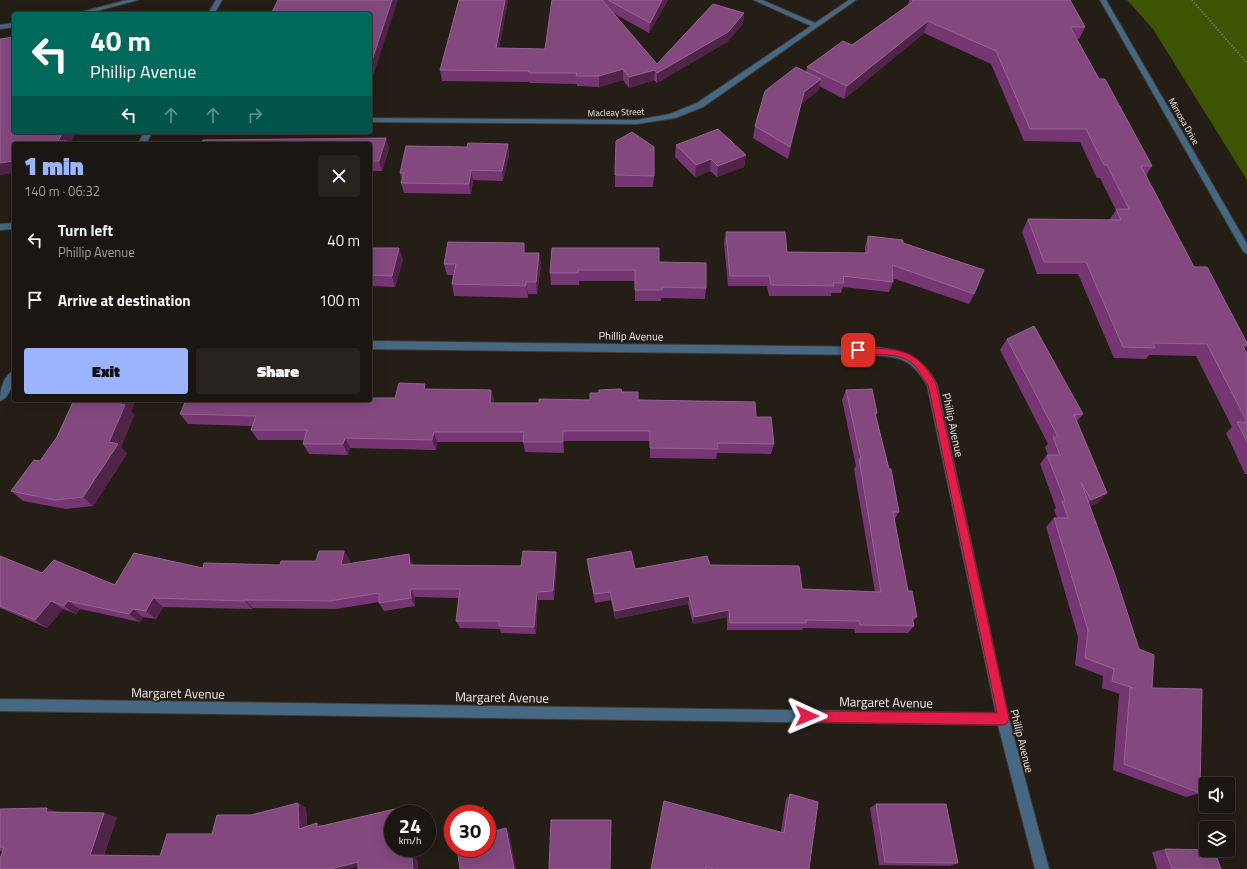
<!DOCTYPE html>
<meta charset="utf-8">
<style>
body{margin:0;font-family:"Titillium Web",sans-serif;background:#28231f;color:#f1f3f6;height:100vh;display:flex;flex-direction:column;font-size:15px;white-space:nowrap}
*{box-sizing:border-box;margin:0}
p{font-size:13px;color:#a09f9f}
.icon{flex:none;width:22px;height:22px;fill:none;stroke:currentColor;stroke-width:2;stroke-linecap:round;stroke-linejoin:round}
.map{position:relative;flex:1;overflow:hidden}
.drawer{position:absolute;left:12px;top:142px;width:360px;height:260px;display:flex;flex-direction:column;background:#1b1611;border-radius:4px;box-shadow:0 4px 16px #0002,0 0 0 1px #393531}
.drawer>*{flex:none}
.hud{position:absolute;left:12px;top:12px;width:360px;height:122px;border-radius:4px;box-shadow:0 4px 16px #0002,0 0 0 1px #393531;background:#00695c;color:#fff;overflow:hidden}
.buttons{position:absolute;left:1199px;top:777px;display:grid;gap:8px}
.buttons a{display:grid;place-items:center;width:36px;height:36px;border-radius:4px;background:#1b1611;box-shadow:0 4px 16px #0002,0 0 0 1px #393531;font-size:20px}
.speed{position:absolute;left:384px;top:805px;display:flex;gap:8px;font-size:20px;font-weight:700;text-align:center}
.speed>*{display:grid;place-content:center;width:52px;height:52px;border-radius:50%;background:#1b1611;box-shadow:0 4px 16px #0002,0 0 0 1px #393531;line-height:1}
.speed small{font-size:10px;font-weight:400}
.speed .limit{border:6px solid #d22;background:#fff;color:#111}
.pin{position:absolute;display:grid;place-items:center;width:34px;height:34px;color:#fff;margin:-17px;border-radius:8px;box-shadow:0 2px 6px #0006}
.me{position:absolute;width:44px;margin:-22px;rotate:91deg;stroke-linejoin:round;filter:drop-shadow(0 0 3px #0008)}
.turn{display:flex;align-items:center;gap:14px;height:84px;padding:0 12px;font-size:18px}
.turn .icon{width:52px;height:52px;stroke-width:2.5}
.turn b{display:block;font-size:28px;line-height:34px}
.lanes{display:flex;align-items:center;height:38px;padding:0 12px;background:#0003;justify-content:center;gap:20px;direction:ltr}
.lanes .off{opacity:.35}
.round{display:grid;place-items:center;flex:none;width:42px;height:42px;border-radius:4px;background:#28231f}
.head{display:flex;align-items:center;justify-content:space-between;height:68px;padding:0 12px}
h1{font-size:24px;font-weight:800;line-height:30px;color:#9ab5fd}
.action{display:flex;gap:8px;margin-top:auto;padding:8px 12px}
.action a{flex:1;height:46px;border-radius:4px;background:#9ab5fd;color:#111;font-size:16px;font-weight:800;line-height:46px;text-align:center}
.action a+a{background:#28231f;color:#f1f3f6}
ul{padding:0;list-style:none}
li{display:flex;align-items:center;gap:12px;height:60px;padding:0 12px}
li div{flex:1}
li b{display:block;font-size:15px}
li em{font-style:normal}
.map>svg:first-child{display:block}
.forest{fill:#3d5400}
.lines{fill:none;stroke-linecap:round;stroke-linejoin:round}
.minor-casing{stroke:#413b34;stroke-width:2}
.tertiary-casing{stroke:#413b34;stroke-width:2}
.path{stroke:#716c66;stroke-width:2;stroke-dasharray:1.5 1.5;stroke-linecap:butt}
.minor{fill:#466883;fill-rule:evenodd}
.tertiary{fill:#466883;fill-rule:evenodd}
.wall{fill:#763673}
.shaded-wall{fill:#502449}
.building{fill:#83497f;stroke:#946390}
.route{fill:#e11d48;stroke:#92132f}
.labels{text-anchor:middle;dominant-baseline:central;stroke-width:3.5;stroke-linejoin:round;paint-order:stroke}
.far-street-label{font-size:9px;fill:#f0ece7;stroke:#241e17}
.street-label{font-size:11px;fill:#f0ece7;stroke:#241e17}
.near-street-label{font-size:13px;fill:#f0ece7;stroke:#241e17}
</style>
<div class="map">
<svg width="1247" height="869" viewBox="0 0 1247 869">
<rect width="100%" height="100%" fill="#241e17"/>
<path class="forest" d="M1127 0H1247V180L1153 29Z"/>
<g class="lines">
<defs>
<path id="minor" d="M127 0H138L85 14H74Z
M754 0H762L815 23 849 0H856L703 107 675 118 637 124 370 122V118L637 120 670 114 697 103 811 26Z
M1100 0H1106L1247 244V254L1243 251Z
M14 23V27L0 29V25Z
M14 223V229L0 230V224Z
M370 341 874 347C905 350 921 355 937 384L1009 719 1049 869H1035L998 725 0 711V699L996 713 927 385C912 360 902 357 874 355L370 349Z"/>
<path id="tertiary" d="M216 0H222L214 14H208Z
M144 132H152L146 144H138Z
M14 371C14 381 11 397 0 401 0 391 3 375 14 371Z"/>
</defs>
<use href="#minor" class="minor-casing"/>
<use href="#tertiary" class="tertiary-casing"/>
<path class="path" d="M1192 0 1247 63"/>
<use href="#minor" class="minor"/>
<use href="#tertiary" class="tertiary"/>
</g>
<path class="wall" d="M508 0 499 48 545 49 552 0H668L649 33 613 13 657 64 744 13 743 24 727 42 657 83 654 80 629 88 623 80 599 87 577 86V84L530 83 529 82 442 81 440 70Z
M909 0H1070L1085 27 1079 39H1077L1099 79 1152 166 1146 176 1194 267 1247 343V346L1244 349 1247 353V474H1245L1226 433 1232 427 1196 356 1149 355 1146 359 1114 358 1078 274H1037L1022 232 1028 219 1109 220 1116 210 1100 178H1097L1080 142 1024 141 991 64 924 33 844 99 819 86 818 91 801 104 788 159 753 138 755 126 806 72 807 67 852 45 908 5Z
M386 138 389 149 382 171H370V144Z
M508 144 509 154 503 181 473 180 471 194 404 193 401 183 402 181 400 173 467 147Z
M676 145 746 155 744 167 717 177 710 171 695 177 675 157Z
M615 175 654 176 653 187H615Z
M726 232 787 252 865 253V247L868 236 903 243 974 294 969 304 892 278 893 282 889 292 843 287 841 293H831V296H769L767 286H728L724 243Z
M370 248 403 259 395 287 370 286Z
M552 248 659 262 706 288 705 299 661 298V301H635V281H579V285H551L550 273Z
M525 253H539L541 265 537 294H528V298L454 296 452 284 453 275H447L444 264Z
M1007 339 1083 414 1077 421 1107 493 1098 503 1090 506 1152 688 1200 793 1186 797 1113 770 1119 695 1120 694 1102 688 1103 676 1075 665 1078 637 1046 527 1054 518H1057L1054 510 1056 508 1040 464 1047 455H1048L1045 447 1048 444 1000 350Z
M426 389 491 390 494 400 493 403H539L590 400 622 392 638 400 756 417 774 444 771 454 717 453 716 459 650 458V441H564V453L525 452 523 442H437L436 450 350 448 348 455 309 454 303 444 304 440H258L251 430 252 426 188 424 180 414 395 398Z
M846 390 877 413 876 416 899 512 894 520 908 591 917 617 913 621 914 626 908 633H855L854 629 803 628 802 630H727V617L693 624 688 604 615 619 611 600 595 603 588 568 587 559 635 569 710 565 802 589 875 592 854 469 856 466 842 400Z
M131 412 134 415 121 447 127 454 93 506 66 509 23 501 11 491 40 461Z
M344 551 350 560 349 564 413 563 414 565 521 566 556 552 557 561 554 600H538L536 634 501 633 500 629 460 628 456 621 459 598 415 597V606L384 611 379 603V602L336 609 253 608 252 609 163 607 156 619 143 617 140 622 80 609 76 614 63 609 47 628 0 608V556L42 573 115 585 203 568 280 565 316 561Z
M790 794 809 869H651L781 832 786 799Z
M298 803 306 808 307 826 317 823 322 826 408 806 413 811V814H393V848H416L418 869H358V867L0 851V809L58 812 117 817 104 855 160 856 212 834 251 815Z
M876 804 958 863 950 866 879 865 870 808Z
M1165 849 1221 869H1157L1152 852Z"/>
<path class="shaded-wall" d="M392 0H398L371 82 370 77V66Z
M505 0H508L497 58 496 48Z
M662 0H668L649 33 650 23Z
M744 13 743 24 727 42 657 83V73Z
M928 21 924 33 844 99 847 86Z
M623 69V80L599 87V76Z
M655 70 654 80 629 88V77Z
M821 79 818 91 801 104 788 159 790 147 804 92Z
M63 132H77L70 144H60L58 141Z
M386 138 389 149 382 171 379 161Z
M508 144 509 154 503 181 502 171Z
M746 155 744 167 717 177 718 166Z
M711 159 710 171 695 177 696 165Z
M14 161V173L0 175V163Z
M471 170 473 180 471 194 469 184Z
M399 248 403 259 395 287 392 276Z
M539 253 541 265 537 294 536 282Z
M526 282 528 294V298L526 286Z
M491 390 494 400 492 414 490 403Z
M123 400H136L131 412 134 415 121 447 127 454 93 506 83 497 109 442Z
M563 431 564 441V453L563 442Z
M434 432 437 442 436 450 432 440Z
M345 438 350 448 348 455 343 444Z
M1107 493 1098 503 1082 510 1091 500Z
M344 551 350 560 347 574 341 565Z
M556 552 557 561 554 600 553 591Z
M409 554 413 563 414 574 410 565Z
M410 589 415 597V606L411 598Z
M537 592 538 600 536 634 534 627Z
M689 596 688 604 615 619V611Z
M153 598 163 607 156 619 146 611Z
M245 600 253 608 252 609 245 601Z
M51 601 63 609 47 628 35 620Z
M68 601 80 609 76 614 64 606Z
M133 609 143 617 140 622 129 614Z
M729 610 727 617 693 624 694 617Z
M298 803 306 808 307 833 299 829Z
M408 806 413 811V814H409Z
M483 807 487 812 491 837 488 833 487 827V814H485Z
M47 808 61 813 46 812Z
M104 813 117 817 103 858 90 855Z
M317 823 324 827H317Z
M506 828 509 832 516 869H514Z
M411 848H416L418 869H413Z
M358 862 364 865 350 869H331Z"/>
<path class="building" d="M278 0H392L370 66V14H271Z
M459 0H505L496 48 545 49 552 0H602L657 64 713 4 744 13 728 32 657 73 655 70 629 77 623 69 599 76H576L577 73H529V71L440 70Z
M608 0H662L650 23Z
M912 0H1070L1085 27H1070L1099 79H1105L1152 166H1141L1194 267H1207L1247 343V345H1242L1247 353V442L1237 422H1247L1207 344 1153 343 1155 348 1123 347 1086 262H1044L1028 219 1121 220 1116 209H1129L1107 165H1104L1086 129H1030L996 51 928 21 847 86 807 67 843 41 852 45 914 1Z
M14 37V132H63L58 141H67L65 144H14V161L0 163V39Z
M796 67 821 79 804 92 790 147 755 126 765 91Z
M718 129 746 155 718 166 711 159 696 165 676 145Z
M632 132 654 147V176L615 175 616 141Z
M386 138 379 161H370V144H201L203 140Z
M468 143 508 144 502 171 471 170 469 184 401 183 404 173H400L406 146 467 147Z
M726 232H785L787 252 868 253V236L903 240V243L984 270 974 294 892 265 893 282 843 276 844 283H833L834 286 771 285 769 276H730Z
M448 242 524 243V253H539L536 282H526V286L452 284 456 264H444Z
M370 248H399L392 276 370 275Z
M552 248H659V262L706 263V288L662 287V290H635V270H578V273H550Z
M1034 326 1083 414 1074 415 1107 493 1091 500 1081 482 1115 575 1139 649 1154 655 1152 688 1202 689 1200 793 1124 764 1130 688H1133L1112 681 1114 669 1085 658 1088 630 1054 518H1068L1062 501H1065L1047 455H1060L1053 437H1058L1007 339Z
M399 383 425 384 424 389 491 390 490 403H539V399L590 400V393H599V390L621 389 622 392H638V400L755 402 756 417H771L774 444 717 443 718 449 650 448V431H563V442H523L524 432H434L432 440 345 438 343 444H303L307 430H251L256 416 180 414 186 400H370V398H395Z
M872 389 877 413H875L889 469H891L899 512H893L908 591H912L917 617H912L914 626 860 625 859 621 806 620V623H730L729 610 694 617 689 596 615 611 610 592 594 594 587 559 631 551 635 569 707 556 710 565 799 566 802 589 881 592 859 459H861L846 390Z
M74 400H123L121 404 125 405 109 442 118 444 83 497 55 500 11 491 34 460 40 461 57 437Z
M319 551H344L341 565 409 554 410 565 521 566 523 551 556 552 553 591 537 592 534 627 499 626V621H456L460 589H410L411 598 379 603V593L330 601 245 600V601L153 598 146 611 133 609 129 614 68 601 64 606 51 601 35 620 0 606V556L42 573 54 560 115 585 134 553 203 568 204 563 280 565 281 561H316Z
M790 794 818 802 809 869H714L706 867V869H651L664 801 784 833Z
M298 803 299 829 317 823V827L408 806 409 814H393V848H411L413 869H358V862L331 869H0V859L4 847H0V809L47 808 46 812 104 813 90 855 160 856 167 834H212L217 815H251Z
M876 804H946L958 863 885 862Z
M483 807 485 814H463Z
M453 817V827L451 818Z
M551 820H611L610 869H549Z
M487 827 488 833 506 828 514 869H460L457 848H487Z
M1165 849 1214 850 1221 869H1172Z"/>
<path class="route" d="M858 347C897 350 916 346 936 384L1009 719 1007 723 1003 725 807 722 803 720 802 716 803 712 807 711 997 713 928 385C923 378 919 370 913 364 900 352 875 355 858 354L854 350Z"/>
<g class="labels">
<g class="far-street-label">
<text transform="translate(616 112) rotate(-2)">Macleay Street</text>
<text transform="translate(1184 121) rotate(60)">Mimosa Drive</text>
</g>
<g class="street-label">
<text transform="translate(631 336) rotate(1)">Phillip Avenue</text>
<text transform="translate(953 425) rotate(78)">Phillip Avenue</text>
<text transform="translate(1022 741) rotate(76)">Phillip Avenue</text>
</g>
<g class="near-street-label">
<text transform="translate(178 693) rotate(1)">Margaret Avenue</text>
<text transform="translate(502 697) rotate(1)">Margaret Avenue</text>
<text transform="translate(886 702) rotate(1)">Margaret Avenue</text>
</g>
</g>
</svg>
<div class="buttons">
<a><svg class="icon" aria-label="sound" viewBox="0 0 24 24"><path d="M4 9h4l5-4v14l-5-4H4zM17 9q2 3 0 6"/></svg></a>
<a><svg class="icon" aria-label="layers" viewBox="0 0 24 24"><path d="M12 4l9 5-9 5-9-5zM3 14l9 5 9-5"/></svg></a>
</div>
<div class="speed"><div>24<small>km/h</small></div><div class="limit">30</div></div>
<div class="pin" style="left:858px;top:350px;background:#d93025"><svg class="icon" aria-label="arrive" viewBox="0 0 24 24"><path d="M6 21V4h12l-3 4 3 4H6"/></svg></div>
<svg class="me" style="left:807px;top:716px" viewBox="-20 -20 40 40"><path d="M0-17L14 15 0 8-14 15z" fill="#e11d48" stroke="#fff" stroke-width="4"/></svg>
<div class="hud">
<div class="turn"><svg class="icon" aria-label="left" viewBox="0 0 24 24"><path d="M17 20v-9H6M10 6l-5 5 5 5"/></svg><div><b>40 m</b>Phillip Avenue</div></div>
<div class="lanes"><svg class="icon" aria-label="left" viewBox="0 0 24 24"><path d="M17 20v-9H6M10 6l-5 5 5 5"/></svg><svg class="icon off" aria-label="ahead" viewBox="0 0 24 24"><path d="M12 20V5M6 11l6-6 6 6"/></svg><svg class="icon off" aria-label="ahead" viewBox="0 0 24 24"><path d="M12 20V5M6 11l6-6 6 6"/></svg><svg class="icon off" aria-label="right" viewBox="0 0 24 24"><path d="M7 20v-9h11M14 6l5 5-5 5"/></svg></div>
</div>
<section class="drawer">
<div class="head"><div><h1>1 min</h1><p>140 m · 06:32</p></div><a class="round"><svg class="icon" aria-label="close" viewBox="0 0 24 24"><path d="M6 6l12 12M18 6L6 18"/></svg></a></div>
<ul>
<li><svg class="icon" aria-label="left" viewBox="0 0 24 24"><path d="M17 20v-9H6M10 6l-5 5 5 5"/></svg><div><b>Turn left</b><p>Phillip Avenue</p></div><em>40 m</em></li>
<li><svg class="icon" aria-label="arrive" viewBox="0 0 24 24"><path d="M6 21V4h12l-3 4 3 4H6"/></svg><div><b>Arrive at destination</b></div><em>100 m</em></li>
</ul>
<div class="action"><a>Exit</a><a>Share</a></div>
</section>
</div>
